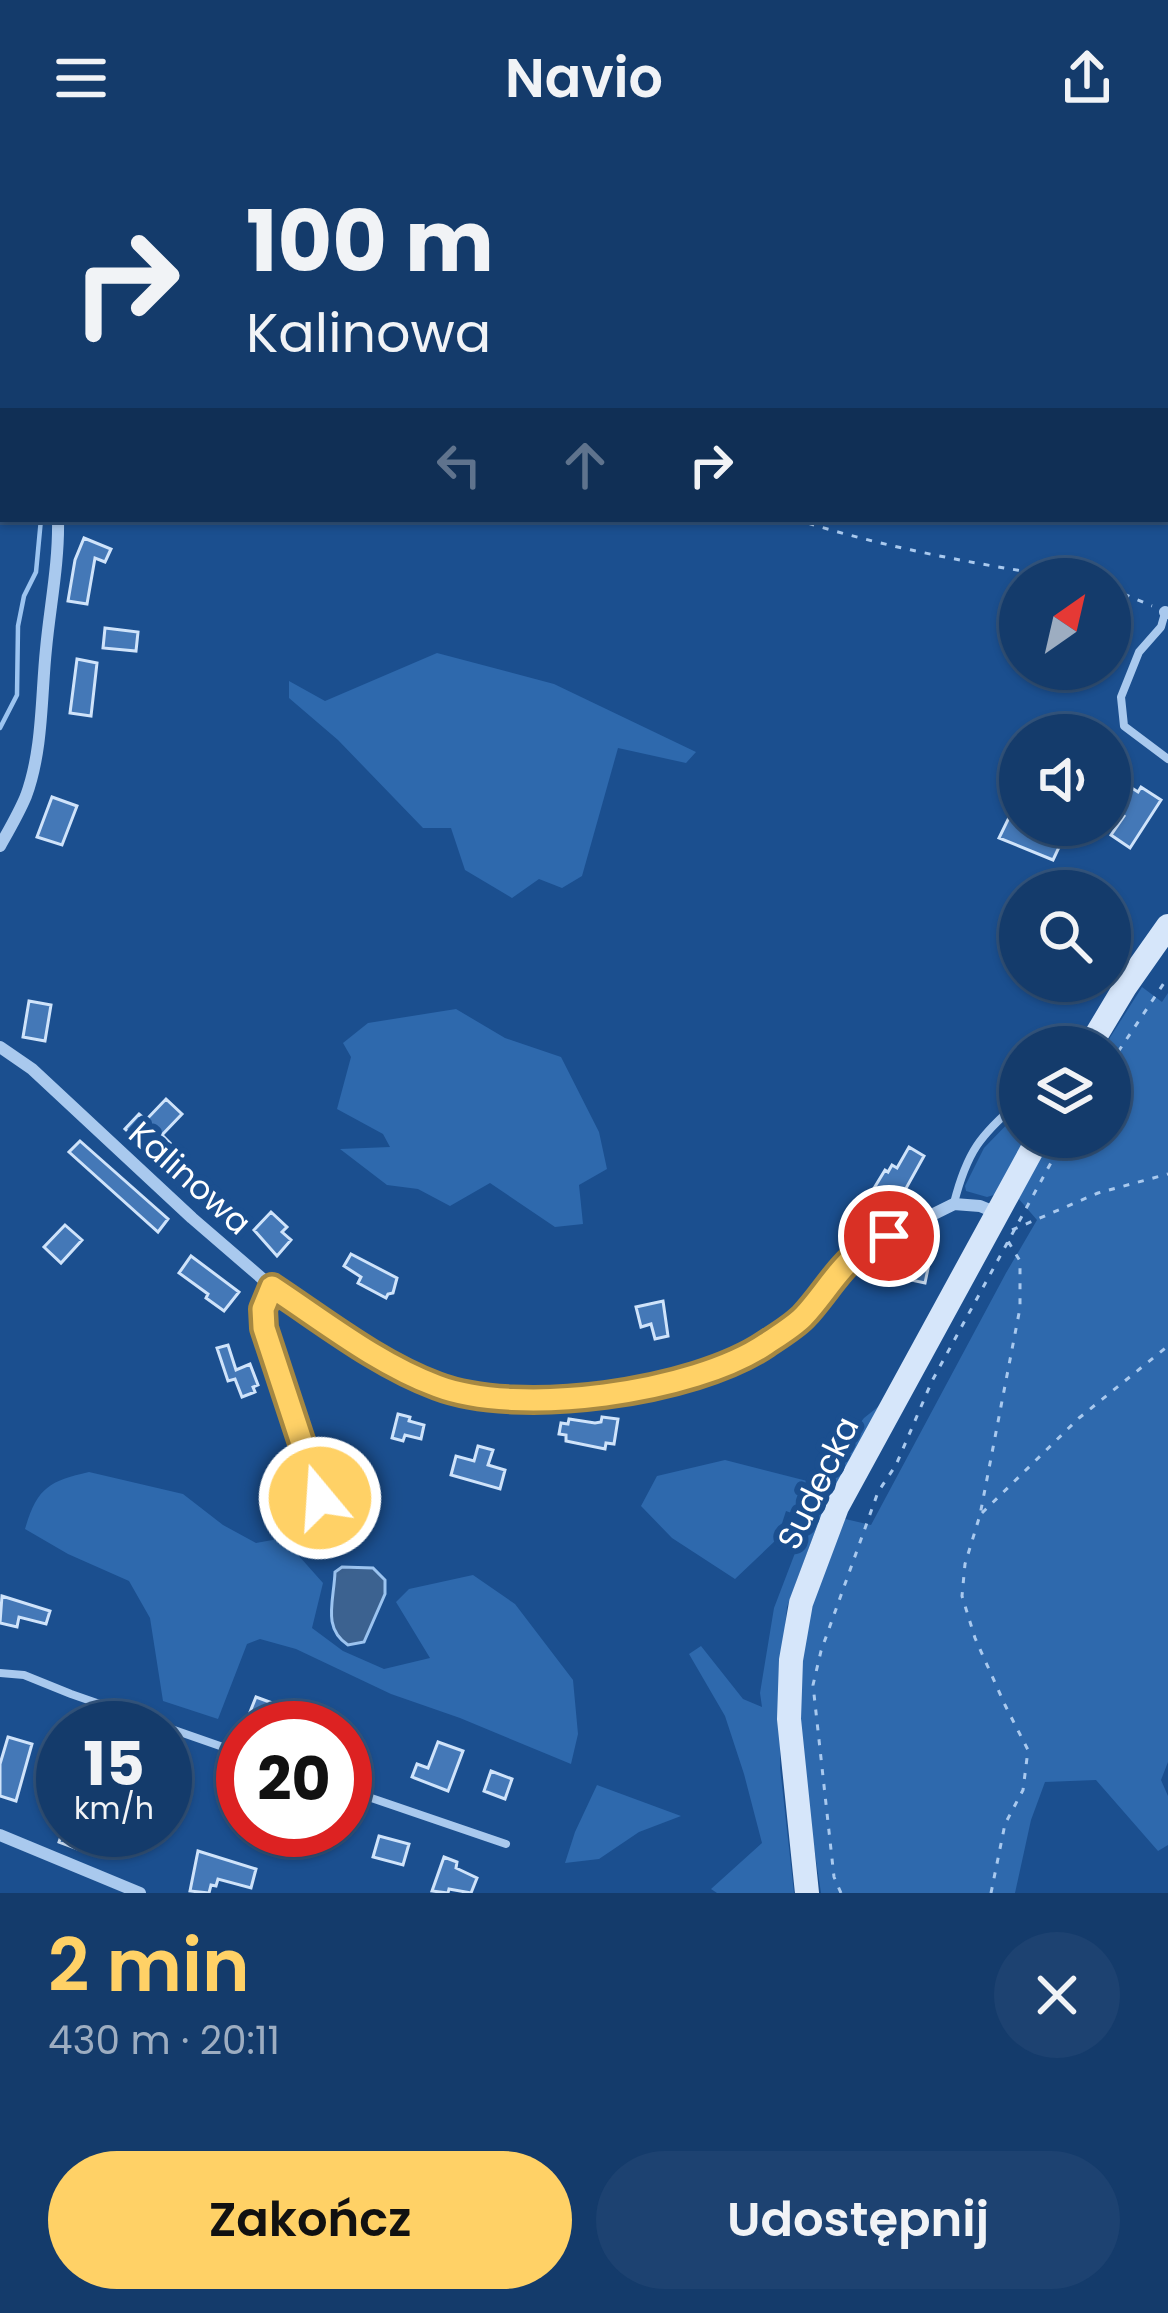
<!DOCTYPE html>
<html lang="pl">
<meta charset="utf-8">
<style>
body{margin:0;font-family:Poppins,sans-serif;background:#1d4271;color:#f1f3f6;height:100vh;display:flex;flex-direction:column;font-size:45px;white-space:nowrap}
*{box-sizing:border-box;margin:0}
p{font-size:39px;color:#9dadc1}
.icon{flex:none;width:66px;height:66px;fill:none;stroke:currentColor;stroke-width:2;stroke-linecap:round;stroke-linejoin:round}
.map{position:relative;height:1737px;overflow:hidden}
.details{display:flex;flex-direction:column;background:#143b6b;flex:1}
.details>*{flex:none}
.hud{position:absolute;left:0px;top:0px;width:1170px;height:366px;box-shadow:0 3px 9px #0004,0 0 0 3px #33557e;background:#143b6b;color:#f1f3f6;overflow:hidden}
.needle{width:78px;rotate:34deg}
.fabs{position:absolute;left:999px;top:402px;display:grid;gap:24px}
.fabs a{display:grid;place-items:center;width:132px;height:132px;border-radius:50%;background:#143b6b;box-shadow:0 3px 9px #0004,0 0 0 3px #33557e;font-size:60px}
.speed{position:absolute;left:36px;top:1545px;display:flex;gap:24px;font-size:60px;font-weight:700;text-align:center}
.speed>*{display:grid;place-content:center;width:156px;height:156px;border-radius:50%;background:#143b6b;box-shadow:0 3px 9px #0004,0 0 0 3px #33557e;line-height:1}
.speed small{font-size:30px;font-weight:400}
.speed .limit{border:18px solid #d22;background:#fff;color:#111}
.pin{position:absolute;display:grid;place-items:center;width:102px;height:102px;color:#fff;margin:-51px;border:6px solid #fff;border-radius:50%;box-shadow:0 3px 12px #0007}
.me{position:absolute;width:132px;margin:-66px;rotate:342deg;stroke-linejoin:round;filter:drop-shadow(0 0 9px #0008)}
.turn{display:flex;align-items:center;gap:42px;height:252px;padding:0 48px;font-size:54px}
.turn .icon{width:156px;height:156px;stroke-width:2.5}
.turn b{display:block;font-size:84px;line-height:102px}
.lanes{display:flex;align-items:center;height:114px;padding:0 48px;background:#0003;justify-content:center;gap:60px;direction:ltr}
.lanes .off{opacity:.35}
.round{display:grid;place-items:center;flex:none;width:126px;height:126px;border-radius:63px;background:#1d4271}
.headline{display:flex;align-items:center;justify-content:space-between;height:204px;padding:0 48px}
h1{font-size:72px;font-weight:600;line-height:90px;color:#ffd166}
.cta{display:flex;gap:24px;margin-top:auto;padding:24px 48px}
.cta a{flex:1;height:138px;border-radius:72px;background:#ffd166;color:#111;font-size:48px;font-weight:600;line-height:138px;text-align:center}
.cta a+a{background:#1d4271;color:#f1f3f6}
header{display:flex;justify-content:space-between;align-items:center;height:156px;padding:0 48px;background:#143b6b;font-size:54px;font-weight:600}
.map>svg:first-child{display:block}
.green{fill:#2e69ad}
.water{fill:#3c6290;stroke:#9cc4f0;stroke-width:3}
.lines{fill:none;stroke-linecap:round;stroke-linejoin:round}
.stream{stroke:#9cc4f0;stroke-width:4.5}
.building{fill:#4478b7;stroke:#cfe3fa;stroke-width:3}
.path{stroke:#a9c9ee;stroke-width:3;stroke-dasharray:6 9;stroke-linecap:butt}
.lane{stroke:#a9c9ee;stroke-width:8}
.street{stroke:#a9c9ee;stroke-width:12}
.secondary{stroke:#d6e6fa;stroke-width:24}
.route-casing{stroke:#a68842;stroke-width:30}
.route{stroke:#ffd166;stroke-width:21}
.labels{text-anchor:middle;dominant-baseline:central;stroke-width:12;stroke-linejoin:round;paint-order:stroke}
.street-label{font-size:33px;fill:#fff;stroke:#1b4f8f}
</style>
<header><svg class="icon" aria-label="menu" viewBox="0 0 24 24"><path d="M4 6h16M4 12h16M4 18h16"/></svg>Navio<svg class="icon" aria-label="share" viewBox="0 0 24 24"><path d="M12 15V3M7 8l5-5 5 5M5 13v7h14v-7"/></svg></header>
<div class="map">
<svg width="1168" height="1737" viewBox="0 0 1168 1737">
<rect width="100%" height="100%" fill="#1b4f8f"/>
<path class="green" d="M437 497 554 528 696 596 686 607 618 592 582 720 562 732 539 723 512 742 465 714 451 672H423L338 584 289 542V525L325 545Z
M1142 831 1162 846 1168 837V1606L1161 1624 1168 1640V1689L1158 1695 1096 1624 1045 1626 1031 1664 1015 1737H821L796 1571 795 1500 841 1362 871 1369 1006 1117 1037 1064 1018 1042 1051 981H1110V891H1104Z
M456 853 505 882 561 901 599 976 607 1013 579 1029 583 1068 555 1071 490 1027 450 1050 418 1033 387 1029 340 993 390 991 383 978 337 953 351 901 343 887 368 867Z
M1020 955V981H1030L997 1038 987 1041 966 1035 965 1030 984 992Z
M879 1250 817 1370 787 1451 780 1524V1611L794 1737H717L711 1733 762 1687 744 1618 725 1560 689 1498 701 1490 743 1543 762 1551 760 1537 774 1452 808 1363 786 1355 777 1383 735 1423 672 1382 641 1350 657 1320 725 1304 815 1327 864 1262Z
M89 1316 183 1338 223 1369 256 1387 283 1382 323 1427 312 1472 343 1495 384 1513 430 1502 396 1446 409 1433 473 1419 515 1448 573 1524 578 1578 571 1608 460 1562 391 1538 296 1493 260 1483 247 1488 218 1563 163 1545 150 1462 129 1425 68 1398 25 1373C37 1332 49 1325 89 1316Z
M597 1629 681 1660 639 1676 599 1703 565 1707 575 1676Z"/>
<path class="water" d="M342 1411 373 1412 385 1424V1438L364 1486 348 1489C322 1472 334 1445 335 1416Z"/>
<g class="lines">
<path class="stream" d="M0 319 3 322
M0 572 17 539 18 470 24 440 36 416 41 363"/>
</g>
<path class="building" d="M84 382 111 393 105 406 95 402 87 448 68 445 75 404Z
M105 472 138 476 136 495 103 492Z
M77 503 97 507 91 560 70 557Z
M1124 627 1138 636 1141 631 1161 644 1130 692 1111 679 1124 660 1110 649Z
M1020 639V669H1047L1043 678 1061 687 1053 704 999 682Z
M52 641 77 650 62 689 37 681Z
M29 845 51 849 45 885 23 881Z
M166 943 182 958 162 979 170 987 157 1002 125 973 139 958 146 964Z
M80 985 168 1063 158 1076 69 996Z
M909 991 924 1000 904 1036 899 1033 891 1048 873 1034 885 1014 888 1016 892 1009 897 1012Z
M271 1056 287 1071 282 1076 291 1084 277 1100 254 1074Z
M65 1069 82 1084 61 1107 44 1091Z
M919 1085 933 1088 925 1127 874 1116 877 1100 893 1090 916 1097Z
M351 1098 397 1122 393 1137 388 1138 386 1142 358 1127 361 1121 344 1110Z
M191 1100 239 1136 224 1155 206 1142 208 1138 179 1117Z
M663 1145 668 1180 655 1183 651 1168 641 1171 636 1151Z
M228 1189 236 1214 250 1208 258 1229 253 1231 255 1236 242 1241 235 1223 228 1225 217 1192Z
M398 1258 410 1261 409 1265 424 1269 421 1283 405 1279 403 1285 392 1282Z
M602 1261 618 1263 614 1288 606 1287 605 1293 566 1285V1279L559 1278 561 1267 568 1268 569 1263 595 1267 601 1266Z
M478 1290 493 1294 488 1309 505 1314 500 1333 451 1319 456 1300 474 1305Z
M2 1440 50 1455 46 1468 19 1461 17 1471 0 1467Z
M256 1541 310 1561V1558L344 1572H263L246 1566Z
M8 1581 32 1588 16 1645 0 1640V1608Z
M438 1586 463 1595 448 1635 412 1621 417 1608 428 1612Z
M491 1615 512 1623 505 1643 484 1635Z
M63 1674H109L101 1698H91L59 1686Z
M379 1680 409 1688 403 1709 373 1701Z
M198 1695 256 1713 251 1732 218 1723 216 1730 211 1729 209 1737 190 1735Z
M444 1701 457 1706 456 1712 477 1722 471 1737 449 1733 448 1737 432 1735Z"/>
<g class="lines">
<path class="path" d="M0 328 3 330
M794 363C886 392 979 409 1075 423
M1110 432 1152 450
M1110 908 1168 821
M1012 1074 1098 1037 1168 1018
M982 1357 1079 1262 1168 1190
M841 1737 834 1721 813 1529 821 1495 878 1336 896 1309 932 1225 1065 981
M991 1737 1005 1668 1023 1634 1028 1594 1005 1549 975 1482 962 1440 965 1408 980 1359 1020 1152V1105L1008 1085"/>
<path class="lane" d="M1165 457 1161 471 1139 496 1121 541 1124 570 1168 603
M954 1047C967 996 980 979 1020 945
M271 1132 263 1153 264 1172 320 1342
M0 1517 24 1519 71 1538 243 1598
M345 1633 506 1688"/>
<path class="street" d="M0 222 3 228
M1165 456 1168 457
M0 690C9 674 19 657 26 640 43 594 41 541 46 493 50 450 59 407 58 363
M0 891 32 913 192 1062 272 1131 372 1196 435 1230 465 1239 526 1243 587 1241 646 1234 721 1211 761 1192 802 1162 827 1130 863 1093 954 1048 980 1050 997 1057
M0 1679 140 1737"/>
<path class="secondary" d="M1089 891 1125 831 1168 770
M807 1737 789 1563 791 1504 801 1447 837 1351 1039 981"/>
</g>
<g class="lines">
<defs>
<path id="route" d="M320 1342 264 1172 263 1153 272 1131C325 1166 378 1208 437 1230 518 1261 694 1237 766 1188 778 1180 793 1171 803 1161 824 1139 839 1110 864 1093 871 1087 881 1084 889 1080"/>
</defs>
<use href="#route" class="route-casing"/>
<use href="#route" class="route"/>
</g>
<g class="labels">
<g class="street-label">
<text transform="translate(190 1022) rotate(42)">Kalinowa</text>
<text transform="translate(818 1327) rotate(-64)">Sudecka</text>
</g>
</g>
</svg>
<div class="fabs">
<a><svg class="needle" viewBox="-14 -14 28 28"><path d="M0-13l5 13h-10z" fill="#e53935"/><path d="M0 13l5-13h-10z" fill="#9dadc1"/></svg></a>
<a><svg class="icon" aria-label="sound" viewBox="0 0 24 24"><path d="M4 9h4l5-4v14l-5-4H4zM17 9q2 3 0 6"/></svg></a>
<a><svg class="icon" aria-label="search" viewBox="0 0 24 24"><circle cx="10" cy="10" r="6"/><path d="M15 15l6 6"/></svg></a>
<a><svg class="icon" aria-label="layers" viewBox="0 0 24 24"><path d="M12 4l9 5-9 5-9-5zM3 14l9 5 9-5"/></svg></a>
</div>
<div class="speed"><div>15<small>km/h</small></div><div class="limit">20</div></div>
<div class="pin" style="left:889px;top:1080px;background:#d93025"><svg class="icon" aria-label="arrive" viewBox="0 0 24 24"><path d="M6 21V4h12l-3 4 3 4H6"/></svg></div>
<svg class="me" style="left:320px;top:1342px" viewBox="-20 -20 40 40"><circle r="17" fill="#ffd166" stroke="#fff" stroke-width="3"/><path d="M0-11L8 9 0 5-8 9z" fill="#fff"/></svg>
<div class="hud">
<div class="turn"><svg class="icon" aria-label="right" viewBox="0 0 24 24"><path d="M7 20v-9h11M14 6l5 5-5 5"/></svg><div><b>100 m</b>Kalinowa</div></div>
<div class="lanes"><svg class="icon off" aria-label="left" viewBox="0 0 24 24"><path d="M17 20v-9H6M10 6l-5 5 5 5"/></svg><svg class="icon off" aria-label="ahead" viewBox="0 0 24 24"><path d="M12 20V5M6 11l6-6 6 6"/></svg><svg class="icon" aria-label="right" viewBox="0 0 24 24"><path d="M7 20v-9h11M14 6l5 5-5 5"/></svg></div>
</div>
</div>
<section class="details">
<div class="headline"><div><h1>2 min</h1><p>430 m · 20:11</p></div><a class="round"><svg class="icon" aria-label="close" viewBox="0 0 24 24"><path d="M6 6l12 12M18 6L6 18"/></svg></a></div>
<div class="cta"><a>Zakończ</a><a>Udostępnij</a></div>
</section>
